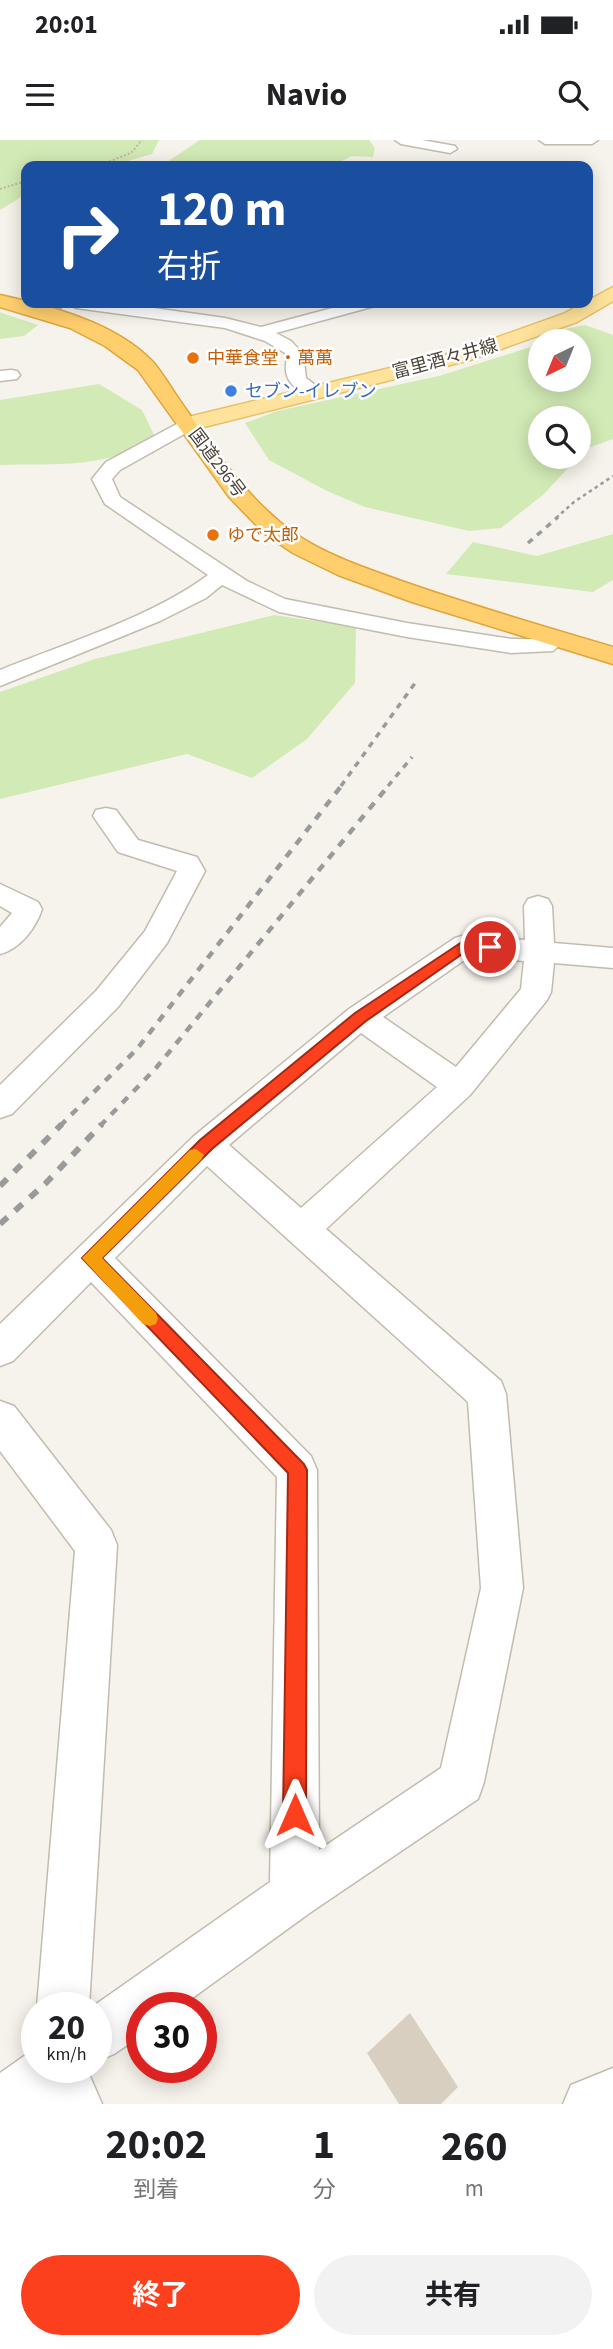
<!DOCTYPE html>
<html lang="ja">
<meta charset="utf-8">
<style>
body{margin:0;font-family:"Source Sans 3","Noto Sans JP",sans-serif;background:#f2f2f2;color:#202124;height:100vh;display:flex;flex-direction:column;font-size:26px;white-space:nowrap}
*{box-sizing:border-box;margin:0}
p{font-size:23px;color:#757577}
.icon{flex:none;width:38px;height:38px;fill:none;stroke:currentColor;stroke-width:2;stroke-linecap:round;stroke-linejoin:round}
.map{position:relative;height:1964px;overflow:hidden}
.panel{display:flex;flex-direction:column;background:#fff;flex:1}
.panel>*{flex:none}
.banner{position:absolute;left:21px;top:21px;width:572px;height:147px;border-radius:14px;box-shadow:0 4px 18px #0003;background:#1a4fa0;color:#fff;overflow:hidden}
.needle{width:46px;rotate:223deg}
.controls{position:absolute;left:528px;top:189px;display:grid;gap:14px}
.controls a{display:grid;place-items:center;width:63px;height:63px;border-radius:50%;background:#fff;box-shadow:0 4px 18px #0003;font-size:35px}
.speed{position:absolute;left:21px;top:1852px;display:flex;gap:14px;font-size:35px;font-weight:700;text-align:center}
.speed>*{display:grid;place-content:center;width:91px;height:91px;border-radius:50%;background:#fff;box-shadow:0 4px 18px #0003;line-height:1}
.speed small{font-size:18px;font-weight:400}
.speed .limit{border:10px solid #d22;background:#fff;color:#111}
.pin{position:absolute;display:grid;place-items:center;width:60px;height:60px;color:#fff;margin:-30px;border:4px solid #fff;border-radius:50%;box-shadow:0 2px 7px #0007}
.me{position:absolute;width:77px;margin:-38px;rotate:0deg;stroke-linejoin:round;filter:drop-shadow(0 0 5px #0008)}
.turn{display:flex;align-items:center;gap:24px;height:147px;padding:0 21px;font-size:32px}
.turn .icon{width:91px;height:91px;stroke-width:2.5}
.turn b{display:block;font-size:49px;line-height:60px}
.eta{display:flex;justify-content:space-evenly;align-items:center;height:119px;text-align:center}
.eta b{font-size:42px;font-weight:700;line-height:49px}
.action{display:flex;gap:14px;margin-top:auto;padding:14px 21px}
.action a{flex:1;height:80px;border-radius:42px;background:#fc3f1d;color:#fff;font-size:28px;font-weight:700;line-height:80px;text-align:center}
.action a+a{background:#f2f2f2;color:#202124}
.status{display:flex;justify-content:space-between;align-items:center;height:49px;padding:0 35px;background:#fff;direction:ltr}
.status svg{height:19px;fill:currentColor}
header{display:flex;justify-content:space-between;align-items:center;height:91px;padding:0 21px;background:#fff;font-size:32px;font-weight:700}
.map>svg:first-child{display:block}
.green{fill:#d2eab5;fill-rule:evenodd}
.building{fill:#d8cfc1}
.lines{fill:none;stroke-linecap:round;stroke-linejoin:round}
.minor-casing{stroke:#c2bbae;stroke-width:3}
.major-casing{stroke:#e6c16a;stroke-width:3}
.highway-casing{stroke:#e0a43c;stroke-width:3}
.path{stroke:#c4b79f;stroke-width:2;stroke-dasharray:2 2;stroke-linecap:butt}
.minor{fill:#fff;fill-rule:evenodd}
.major{fill:#ffe39c;fill-rule:evenodd}
.highway{fill:#ffcf6e;fill-rule:evenodd}
.rail-far3{stroke:#9a9a9a;stroke-width:2.5;stroke-dasharray:3.5 3.5;stroke-linecap:butt}
.rail-far2{stroke:#9a9a9a;stroke-width:3.5;stroke-dasharray:6 6;stroke-linecap:butt}
.rail-far1{stroke:#9a9a9a;stroke-width:4.5;stroke-dasharray:8 8;stroke-linecap:butt}
.rail{stroke:#9a9a9a;stroke-width:6;stroke-dasharray:10 10;stroke-linecap:butt}
.route{fill:#fc3f1d;stroke:#a42913;stroke-width:2}
.slow{fill:#f59e0b}
.food-dot{fill:#e8710a;stroke:#fff;stroke-width:2.5}
.shop-dot{fill:#3f7fe0;stroke:#fff;stroke-width:2.5}
.labels{text-anchor:middle;dominant-baseline:central;stroke-width:5;stroke-linejoin:round;paint-order:stroke}
.far-food-label{font-size:18px;fill:#c56008;stroke:#fff;text-anchor:start}
.far-street-label{font-size:18px;fill:#4b4439;stroke:#fff}
.far-shop-label{font-size:18px;fill:#366cbe;stroke:#fff;text-anchor:start}
</style>
<div class="status"><b>20:01</b><svg viewBox="0 0 49 12"><path d="M0 12V9h3v3zM5 12V6h3v6zM10 12V3h3v9zM15 12V0h3v12zM26 1h20v11H26zM47 4h2v5h-2z"/></svg></div>
<header><svg class="icon" aria-label="menu" viewBox="0 0 24 24"><path d="M4 6h16M4 12h16M4 18h16"/></svg>Navio<svg class="icon" aria-label="search" viewBox="0 0 24 24"><circle cx="10" cy="10" r="6"/><path d="M15 15l6 6"/></svg></header>
<div class="map">
<svg width="613" height="1964" viewBox="0 0 613 1964">
<rect width="100%" height="100%" fill="#f6f3ec"/>
<path class="green" d="M0 0H159L152 14 111 26H26V54L0 70Z
M200 0H369L375 8 373 17 352 16 332 26H161Z
M0 172 2 173 38 185 24 196 0 199Z
M585 185 613 195V299L585 309 579 316V278H541V317H578L544 354 501 388 469 391 365 367 327 351 269 320 245 283 277 271 439 236 540 204 535 195ZM541 201H579V240H541Z
M99 244 142 270 155 297C107 330 56 323 0 325V260Z
M613 394V440L593 452 446 434 473 402 537 416Z
M274 475 356 487 355 543 307 599 252 638 187 614 0 659V552L95 519Z"/>
<path class="building" d="M410 1873 458 1947 441 1964H399L367 1913Z"/>
<g class="lines">
<defs>
<path id="minor" d="M395 0H422L455 6 457 9 450 13 401 4Z
M539 0H598L592 4H545Z
M26 161 118 163 225 178 261 187 351 163H377L375 166 276 193 291 201 303 214 306 238 325 253 316 258C304 255 287 245 286 231 285 224 288 220 285 213L265 201 225 188 76 168 68 163 60 168 20 169 18 166Z
M11 230 17 231 20 235 17 239 0 241V231Z
M188 278 197 284 195 288 120 330 112 339 120 357 247 441 285 459 407 483 511 499H539L555 491 563 493 567 498 553 511 511 513 407 497 279 472 222 445 206 458 160 481 0 546V530C64 504 154 476 208 435L105 364 92 339 106 322Z
M106 668 116 670 138 700 197 717 205 731 167 803 118 867 12 974 0 978V945L96 851 145 791 177 731 118 712 93 676 96 670Z
M0 744 38 762 42 769C36 788 20 809 0 814V787L12 773 0 766Z
M538 756 548 759 552 766 554 803 613 808V828L554 823 551 852 547 860 470 955 326 1089 501 1241 506 1254 523 1448 484 1642 478 1659 311 1772 180 1867H142V1895L114 1914 96 1922V1867H92L270 1742 277 1337 91 1142 13 1221 0 1226V1184L194 996 349 869 455 798 465 795 525 800 524 766 528 759ZM470 816 524 821 521 849 456 927 383 877ZM361 893 437 947 301 1068 229 1005ZM207 1026 468 1262 481 1448 441 1628 319 1710 317 1330 311 1316 115 1118Z
M0 1261 14 1266 111 1390 117 1405 89 1867H37L75 1411 0 1311Z
M37 1907V1927H86L102 1964H0V1933Z
M613 1928V1964H563L571 1945Z"/>
<path id="major" d="M613 147V161L577 182 470 220 188 291 180 289 177 284 180 279 456 212 563 174Z"/>
<path id="highway" d="M0 155C50 166 115 182 153 222 164 235 173 251 183 265 215 311 248 360 294 393 329 417 371 430 410 444 477 467 545 487 613 507V524L412 462 338 435 293 413 265 394 229 357 138 230 105 206 70 188 0 167Z"/>
</defs>
<use href="#minor" class="minor-casing"/>
<use href="#major" class="major-casing"/>
<use href="#highway" class="highway-casing"/>
<path class="path" d="M98 26 131 13 142 0
M0 49 26 41"/>
<use href="#minor" class="minor"/>
<use href="#major" class="major"/>
<use href="#highway" class="highway"/>
<path class="rail-far3" d="M556 378 574 362 613 336"/>
<path class="rail-far2" d="M528 403 558 377
M341 646 418 539
M388 646 412 617"/>
<path class="rail-far1" d="M60 986 137 909 342 645
M100 986 156 928 389 645"/>
<path class="rail" d="M0 1046 62 984
M0 1084 45 1044 102 984"/>
</g>
<path class="route" d="M465 800 490 802 497 807 490 812 468 810 366 881 212 1009 102 1118 304 1324 307 1330 306 1675 303 1683 295 1687 287 1683 283 1675 288 1333 82 1118 200 1000 355 873Z"/>
<path class="slow" d="M196 1009 204 1015 201 1020 102 1118 156 1173 158 1178 156 1184 150 1186 143 1184 82 1118 190 1010Z"/>
<g class="food-dot">
<circle cx="193" cy="218" r="7"/>
<circle cx="213" cy="395" r="7"/>
</g>
<circle class="shop-dot" cx="231" cy="251" r="7"/>
<g class="labels">
<g class="far-food-label">
<text x="207" y="218">中華食堂・萬萬</text>
<text x="227" y="395">ゆで太郎</text>
</g>
<g class="far-street-label">
<text transform="translate(445 219) rotate(-15)">富里酒々井線</text>
<text transform="translate(217 323) rotate(53)">国道296号</text>
</g>
<g class="far-shop-label">
<text x="245" y="251">セブン-イレブン</text>
</g>
</g>
</svg>
<div class="controls">
<a><svg class="needle" viewBox="-14 -14 28 28"><path d="M0-13l5 13h-10z" fill="#e53935"/><path d="M0 13l5-13h-10z" fill="#757577"/></svg></a>
<a><svg class="icon" aria-label="search" viewBox="0 0 24 24"><circle cx="10" cy="10" r="6"/><path d="M15 15l6 6"/></svg></a>
</div>
<div class="speed"><div>20<small>km/h</small></div><div class="limit">30</div></div>
<div class="pin" style="left:490px;top:807px;background:#d93025"><svg class="icon" aria-label="arrive" viewBox="0 0 24 24"><path d="M6 21V4h12l-3 4 3 4H6"/></svg></div>
<svg class="me" style="left:295px;top:1675px" viewBox="-20 -20 40 40"><path d="M0-17L14 15 0 8-14 15z" fill="#fc3f1d" stroke="#fff" stroke-width="4"/></svg>
<div class="banner">
<div class="turn"><svg class="icon" aria-label="right" viewBox="0 0 24 24"><path d="M7 20v-9h11M14 6l5 5-5 5"/></svg><div><b>120 m</b>右折</div></div>
</div>
</div>
<section class="panel">
<div class="eta">
<div><b>20:02</b><p>到着</p></div>
<div><b>1</b><p>分</p></div>
<div><b>260</b><p>m</p></div>
</div>
<div class="action"><a>終了</a><a>共有</a></div>
</section>
